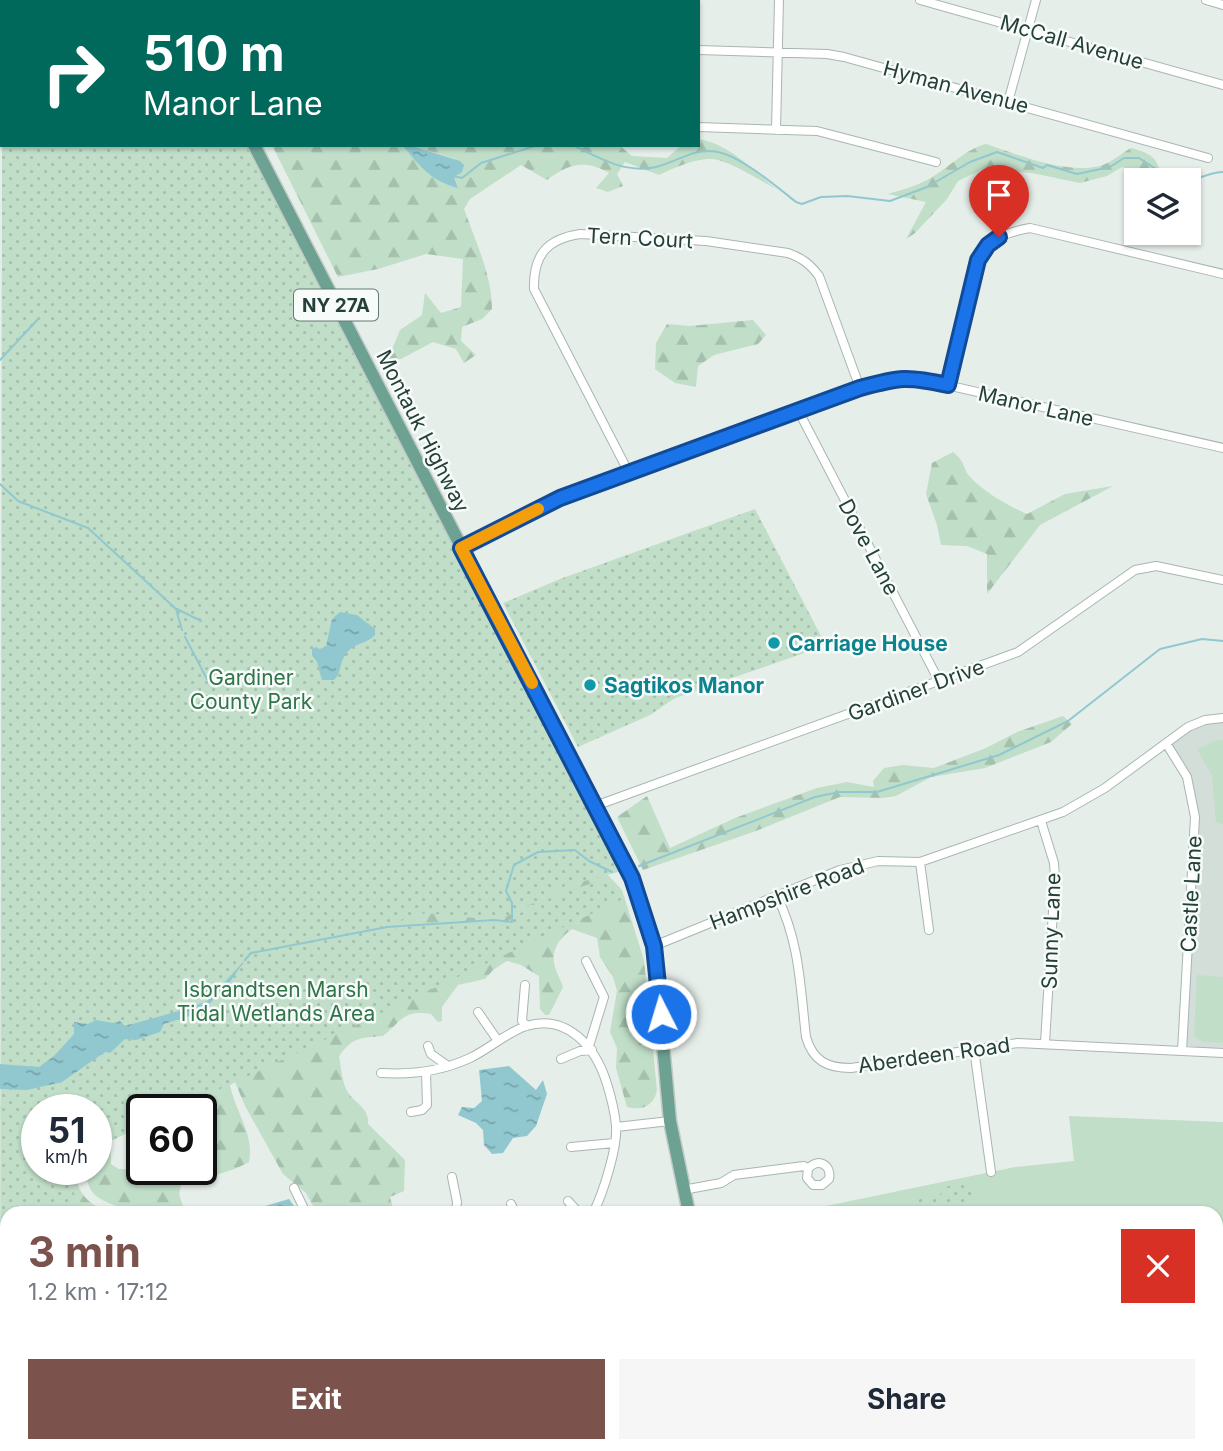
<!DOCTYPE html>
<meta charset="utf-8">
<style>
body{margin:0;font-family:Inter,sans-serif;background:#f6f6f7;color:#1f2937;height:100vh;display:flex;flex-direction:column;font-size:26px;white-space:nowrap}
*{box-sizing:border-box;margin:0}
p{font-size:23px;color:#747a83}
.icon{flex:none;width:38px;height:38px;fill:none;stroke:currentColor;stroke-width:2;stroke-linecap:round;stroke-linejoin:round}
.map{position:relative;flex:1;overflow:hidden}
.drawer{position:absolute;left:0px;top:1206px;width:1223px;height:247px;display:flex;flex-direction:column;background:#fff;border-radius:21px 21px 0 0;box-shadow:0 2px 5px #0004}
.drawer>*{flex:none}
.guide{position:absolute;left:0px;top:0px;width:700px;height:147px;box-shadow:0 2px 5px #0004;background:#00695c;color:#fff;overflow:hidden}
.fabs{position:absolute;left:1124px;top:168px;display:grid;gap:14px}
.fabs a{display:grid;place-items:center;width:77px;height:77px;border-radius:0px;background:#fff;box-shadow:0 2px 5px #0004;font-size:35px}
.speed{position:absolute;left:21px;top:1094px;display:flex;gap:14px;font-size:35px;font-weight:700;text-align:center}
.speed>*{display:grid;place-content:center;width:91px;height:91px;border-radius:50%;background:#fff;box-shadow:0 2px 5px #0004;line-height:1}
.speed small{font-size:18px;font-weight:400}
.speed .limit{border:4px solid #111;border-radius:10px;background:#fff;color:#111}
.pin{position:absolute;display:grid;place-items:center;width:60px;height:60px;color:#fff;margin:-72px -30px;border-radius:50% 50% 50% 0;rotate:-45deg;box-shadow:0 0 7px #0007}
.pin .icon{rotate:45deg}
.me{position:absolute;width:77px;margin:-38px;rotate:355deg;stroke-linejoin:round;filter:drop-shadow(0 0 5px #0008)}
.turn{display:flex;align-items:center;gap:24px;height:147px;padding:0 28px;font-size:32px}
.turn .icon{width:91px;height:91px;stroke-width:2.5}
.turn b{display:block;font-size:49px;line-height:60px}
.round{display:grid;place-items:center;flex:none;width:74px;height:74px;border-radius:0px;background:#f6f6f7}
.overview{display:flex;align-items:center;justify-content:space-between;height:119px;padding:0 28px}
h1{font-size:42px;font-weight:700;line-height:52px;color:#7b524c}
.cta{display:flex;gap:14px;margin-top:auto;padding:14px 28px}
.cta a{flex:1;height:80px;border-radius:0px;background:#7b524c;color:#fff;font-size:28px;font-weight:700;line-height:80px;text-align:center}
.cta a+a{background:#f6f6f7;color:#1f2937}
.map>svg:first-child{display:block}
.built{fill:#d4ded9}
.green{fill:#c0dec8}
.forest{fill:url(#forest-firs)}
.park{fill:url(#park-dots)}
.water{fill:url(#water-ripples)}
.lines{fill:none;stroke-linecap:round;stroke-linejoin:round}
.stream{stroke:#91c8d0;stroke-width:2}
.street-casing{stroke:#a8b6b1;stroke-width:10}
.primary-casing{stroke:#c2cac7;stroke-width:15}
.street{stroke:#fff;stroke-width:8}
.primary{stroke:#6da293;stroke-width:12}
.route-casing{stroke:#114b97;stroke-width:18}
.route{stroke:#1a73e8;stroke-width:12}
.slow{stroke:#f59e0b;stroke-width:12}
.culture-dot{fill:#0f9aa8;stroke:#f7fbf9;stroke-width:2.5}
.labels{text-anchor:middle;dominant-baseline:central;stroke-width:5;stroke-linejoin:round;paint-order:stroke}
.shield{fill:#f7fbf9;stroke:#647872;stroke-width:2}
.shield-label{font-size:19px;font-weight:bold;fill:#254038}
.street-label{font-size:21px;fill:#254038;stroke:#f7fbf9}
.culture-label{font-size:21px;font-weight:bold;fill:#0d838f;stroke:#f7fbf9;text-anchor:start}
.park-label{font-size:21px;fill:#31754a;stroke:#f7fbf9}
</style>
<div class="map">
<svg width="1223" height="1451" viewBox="0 0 1223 1451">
<defs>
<pattern id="forest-firs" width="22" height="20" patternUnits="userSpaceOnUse" patternTransform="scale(1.75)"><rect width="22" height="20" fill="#c0dec8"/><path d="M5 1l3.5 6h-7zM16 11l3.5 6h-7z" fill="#a5c0ad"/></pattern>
<pattern id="park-dots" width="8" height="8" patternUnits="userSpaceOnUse" patternTransform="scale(1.75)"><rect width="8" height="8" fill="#c0dec8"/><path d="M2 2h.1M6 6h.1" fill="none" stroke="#a5c0ad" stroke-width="1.8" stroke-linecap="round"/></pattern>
<pattern id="water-ripples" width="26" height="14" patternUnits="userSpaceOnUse" patternTransform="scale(1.75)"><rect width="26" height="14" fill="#91c8d0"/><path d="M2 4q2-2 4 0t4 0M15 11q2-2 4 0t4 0" fill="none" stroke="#76a4aa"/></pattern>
</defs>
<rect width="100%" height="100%" fill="#e6eeea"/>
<path class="built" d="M1223 718V1053L1182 1051 1195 817 1187 777 1166 743 1188 727Z"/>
<path class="green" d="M1217 740H1223V824L1216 823 1212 776 1197 749Z
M1197 975 1223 977V1043L1203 1042 1194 1036Z
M1069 1116 1223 1122V1451H756L755 1446H1216V1213H792L1015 1167 1074 1161Z"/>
<path class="forest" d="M698 139C728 143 753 170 776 189 759 180 723 156 706 159 690 161 673 168 659 175L625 162 617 174 623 186 608 192 596 188 609 173C585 159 568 164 547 180L521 165 470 199 464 209C475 240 492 275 492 309L482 319 462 327 461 341 476 355 464 363 456 349 433 342 401 359H388L400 330 422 315 425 293 441 313 461 307 463 259 426 254 378 269 338 277 272 145H402C422 167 428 180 458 187L454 177 458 174 455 159 409 145H619L632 156 667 158 682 145H698Z
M986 144C1019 155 1069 176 1103 165 1112 162 1122 153 1131 148 1152 154 1158 157 1162 180H1152L1122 167 1107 176 1080 183 1032 173 983 169 958 181 947 199 915 233 906 239 926 202 888 194C900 190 914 187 925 181 947 170 963 150 986 144Z
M753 320 766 335 758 344 714 355 698 366 696 387 675 383 655 369 656 343 667 324 690 326Z
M953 452C967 463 962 469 971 478 987 494 1007 505 1027 514L1065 494 1113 486 1040 525 987 594V554L967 546 941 545 937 525 926 494 932 463Z
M0 703 606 873 622 890 644 960 657 1090C654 1106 642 1111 627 1107L616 1068 617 1048 610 1032 617 991 613 977 600 957 597 938 572 929C558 939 549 953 556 970 558 976 561 980 563 987L549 1015H545L540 1009 539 976 521 965 507 961 493 970 485 979 458 985 442 1007V1021L438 1022 431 1014C403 1009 401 1022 383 1036 360 1038 353 1037 339 1056 341 1067 342 1082 347 1091 354 1103 370 1108 368 1124L405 1160 404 1191 390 1197 394 1213H317L306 1193 283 1174 245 1106 235 1082 230 1085C235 1111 255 1135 249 1162 227 1175 204 1176 181 1185L179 1194 185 1213C160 1213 113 1212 94 1194 87 1187 88 1177 81 1170L76 1175C78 1196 92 1206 111 1213H7L0 1106 37 1110V1169H96V1117L111 1133V1164L119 1169H132V1158L127 1153V1146L130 1139 142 1135V1169H201V1110H142L131 1125 218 988Z
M1063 716 1072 724 1051 742 985 768 931 777 896 796 883 798 840 797 756 831 643 870 617 817 647 796 670 848 735 818 817 788 847 782 874 787 873 781 884 768 903 765 934 768 986 748 1017 732Z"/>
<path class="park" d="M2 137V145H254L629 869 555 889 540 900 507 916 474 918 426 913 406 918 388 930 412 926 451 927 453 924 480 920 500 927C531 902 571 889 610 878L625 898 178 1109 142 1110V1126L96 1148V1110H37V1169H63L83 1213H7V1446H192L195 1451H0Z
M755 509 822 638 807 652 675 698 650 715 578 747 503 603 560 579Z
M971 1183 976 1213H947L942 1187Z
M941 1193 946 1213H909L907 1202Z"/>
<path class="water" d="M402 145H409L460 161 464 165 462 172 454 177 458 188C429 180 421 167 402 145Z
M340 612 357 615 375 629V635C367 644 353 643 346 654 339 662 342 673 334 680H322L317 662 312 655V649L316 647 320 649 326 646 332 619Z
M245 960 230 982 202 1012 164 1024 160 1032 136 1040 125 1039 110 1053 105 1052 62 1082 27 1090 0 1089V1064L39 1067 54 1056 74 1034V1022L88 1024 96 1020 113 1023 120 1021 125 1026C152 1018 180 1012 207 1001Z
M509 1066 536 1090 543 1080 547 1094 536 1126 527 1136 513 1138 503 1153 492 1154 484 1145 483 1130 476 1123 458 1115 462 1107 474 1108 482 1101 479 1070Z
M289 1199 299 1213H241Z
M7 1282V1334L0 1336V1284Z"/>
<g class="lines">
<path class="stream" d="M0 89 2 87
M573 145C599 158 625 174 656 167 677 162 695 147 718 152 742 157 777 187 796 202L802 204 821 197 847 196 890 201 927 187 970 162 997 152 1043 168 1047 165 1077 174 1110 167 1124 158H1139L1173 180
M453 176 462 178 481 163 538 145
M1188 180C1201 179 1210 172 1223 172
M0 360 39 318
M0 484 18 501 88 528 176 609 182 630
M177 609 201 621
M185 637 208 681
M639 866 815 797 839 792H877L999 755 1068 721 1160 649 1202 639 1223 641
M245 960 251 953 387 927 494 920 512 922V903L506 891 514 865 538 852 575 850 589 861 612 872"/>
<defs>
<path id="street" d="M279 0 285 2
M920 0 1223 85
M1206 0 1223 5
M412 2 413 0
M563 2V0
M698 50 827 54 844 57 1208 158
M1008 102 1036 0
M698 127 817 131 936 162
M776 130 779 0
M948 385 978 260C993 237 1003 233 1030 228L1223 274
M799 412 939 681
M629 473 534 289C533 255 547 239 580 234L706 241 788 253C802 258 810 264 819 276L860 388
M461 548 560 497 860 388 900 378H916L1223 448
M1166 743 1187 777 1195 817 1182 1051
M595 806 1018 652 1135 570 1156 566 1223 580
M1041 821 1054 863 1055 878 1045 1043
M920 862 929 930
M777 896C800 944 800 985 806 1037 813 1061 827 1068 851 1068L1018 1043 1223 1053
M654 946 840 870 878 861 920 862 1063 812 1105 788 1188 727 1205 720 1223 718
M586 961 604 997 589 1046
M525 985 522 1021 527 1026
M478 1012 498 1041
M428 1046 431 1054 448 1066
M974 1049 991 1172
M561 1059 580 1051 592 1050
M381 1073C412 1075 442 1071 470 1058 489 1049 506 1033 526 1026 568 1013 596 1048 607 1084 611 1097 615 1112 616 1126 618 1146 603 1194 593 1213
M411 1112 422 1110 427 1105 426 1072
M616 1127 670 1121
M571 1147 614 1143
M452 1177 457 1202 456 1213
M294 1188 306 1213
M683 1190 721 1183 734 1175 804 1166 808 1169C818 1157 832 1165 829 1179L822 1185H813L807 1178 808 1169
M568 1201 579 1213
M511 1204 515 1213
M353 1446 355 1451
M406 1446 410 1451
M311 1451 321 1446
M595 1451 606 1446"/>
<path id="primary" d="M189 0 190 2
M254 145 632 878 654 946 670 1121 689 1213
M745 1446 747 1451"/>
</defs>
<use href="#street" class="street-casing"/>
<use href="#primary" class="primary-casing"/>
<use href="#street" class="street"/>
<use href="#primary" class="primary"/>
</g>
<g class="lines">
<defs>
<path id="route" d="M661 1014 654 946 632 878 461 548 560 498 860 388C900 377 907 376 948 385L978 260 988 245 999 237"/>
</defs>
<use href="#route" class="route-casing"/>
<use href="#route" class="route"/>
<path class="slow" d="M532 683 461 548 538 509"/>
</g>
<g class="culture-dot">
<circle cx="774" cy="643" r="7"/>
<circle cx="590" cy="685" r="7"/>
</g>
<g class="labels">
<rect class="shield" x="294" y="289.5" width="84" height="31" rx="5"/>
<g class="shield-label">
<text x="336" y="305">NY 27A</text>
</g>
<g class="street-label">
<text transform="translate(1072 42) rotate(16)">McCall Avenue</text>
<text transform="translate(956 87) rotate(15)">Hyman Avenue</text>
<text transform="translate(640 238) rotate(3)">Tern Court</text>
<text transform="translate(1036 406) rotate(13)">Manor Lane</text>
<text transform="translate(423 431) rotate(63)">Montauk Highway</text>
<text transform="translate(869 547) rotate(62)">Dove Lane</text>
<text transform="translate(916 690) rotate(-20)">Gardiner Drive</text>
<text transform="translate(787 894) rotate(-21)">Hampshire Road</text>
<text transform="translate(1191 894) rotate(-87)">Castle Lane</text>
<text transform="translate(1051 931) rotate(-88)">Sunny Lane</text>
<text transform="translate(934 1055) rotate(-8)">Aberdeen Road</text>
</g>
<g class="culture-label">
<text x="788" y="643">Carriage House</text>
<text x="604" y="685">Sagtikos Manor</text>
</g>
<g class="park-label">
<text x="251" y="677">Gardiner<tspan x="251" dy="24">County Park</tspan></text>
<text x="276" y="989">Isbrandtsen Marsh<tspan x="276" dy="24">Tidal Wetlands Area</tspan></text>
</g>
</g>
</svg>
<div class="fabs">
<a><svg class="icon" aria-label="layers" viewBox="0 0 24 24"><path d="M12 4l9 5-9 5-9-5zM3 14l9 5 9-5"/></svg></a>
</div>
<div class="speed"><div>51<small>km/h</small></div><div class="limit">60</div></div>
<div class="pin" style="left:999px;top:237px;background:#d93025"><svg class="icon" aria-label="arrive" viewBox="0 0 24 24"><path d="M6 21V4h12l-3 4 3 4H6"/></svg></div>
<svg class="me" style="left:661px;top:1014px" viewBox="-20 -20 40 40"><circle r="17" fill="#1a73e8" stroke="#fff" stroke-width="3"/><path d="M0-11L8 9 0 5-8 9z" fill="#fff"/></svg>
<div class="guide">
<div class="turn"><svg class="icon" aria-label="right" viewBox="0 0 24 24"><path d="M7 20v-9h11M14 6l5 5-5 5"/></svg><div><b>510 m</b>Manor Lane</div></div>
</div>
<section class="drawer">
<div class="overview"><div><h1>3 min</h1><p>1.2 km · 17:12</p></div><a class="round" style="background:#d93025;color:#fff"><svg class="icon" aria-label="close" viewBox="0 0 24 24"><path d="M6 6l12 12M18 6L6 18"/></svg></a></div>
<div class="cta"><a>Exit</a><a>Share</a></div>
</section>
</div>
